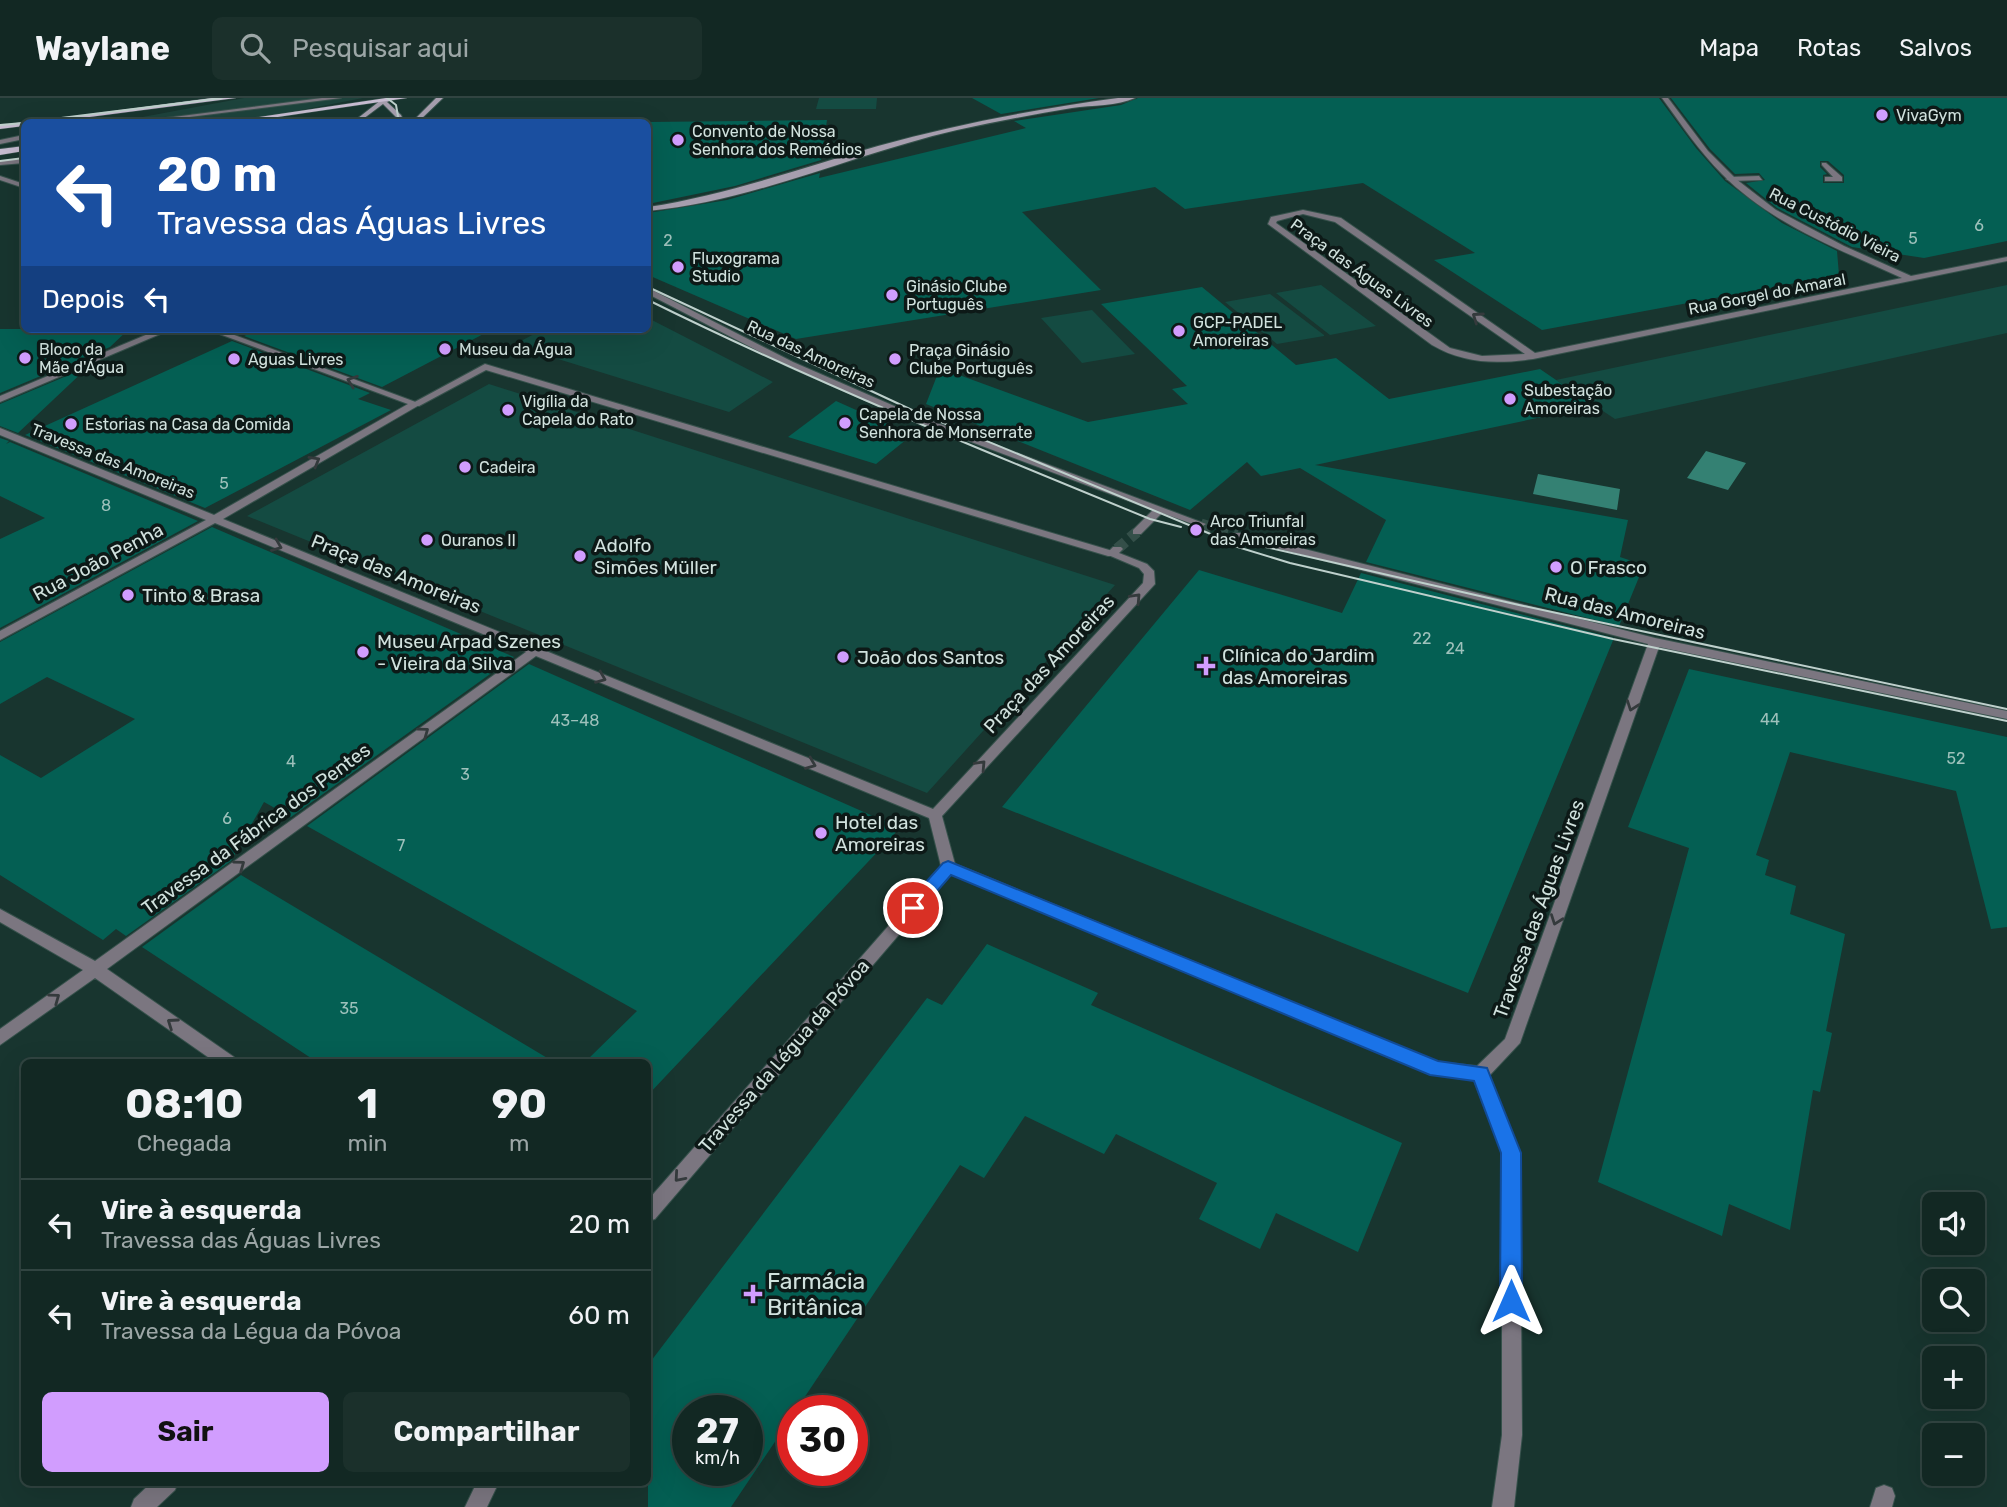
<!DOCTYPE html>
<html lang="pt">
<meta charset="utf-8">
<style>
body{margin:0;font-family:Rubik,sans-serif;background:#1b302b;color:#f1f3f6;height:100vh;display:flex;flex-direction:column;font-size:26px;white-space:nowrap}
*{box-sizing:border-box;margin:0}
p{font-size:23px;color:#9ca6a6}
.icon{flex:none;width:38px;height:38px;fill:none;stroke:currentColor;stroke-width:2;stroke-linecap:round;stroke-linejoin:round}
.map{position:relative;flex:1;overflow:hidden}
.sheet{position:absolute;left:21px;top:961px;width:630px;height:427px;display:flex;flex-direction:column;background:#122823;border-radius:10px;box-shadow:0 7px 28px #0002,0 0 0 2px #314441}
.sheet>*{flex:none}
.guide{position:absolute;left:21px;top:21px;width:630px;height:214px;border-radius:10px;box-shadow:0 7px 28px #0002,0 0 0 2px #314441;background:#1a4fa0;color:#fff;overflow:hidden}
.controls{position:absolute;left:1922px;top:1094px;display:grid;gap:14px}
.controls a{display:grid;place-items:center;width:63px;height:63px;border-radius:10px;background:#122823;box-shadow:0 7px 28px #0002,0 0 0 2px #314441;font-size:35px}
.speed{position:absolute;left:672px;top:1297px;display:flex;gap:14px;font-size:35px;font-weight:700;text-align:center}
.speed>*{display:grid;place-content:center;width:91px;height:91px;border-radius:50%;background:#122823;box-shadow:0 7px 28px #0002,0 0 0 2px #314441;line-height:1}
.speed small{font-size:18px;font-weight:400}
.speed .limit{border:10px solid #d22;background:#fff;color:#111}
.pin{position:absolute;display:grid;place-items:center;width:60px;height:60px;color:#fff;margin:-30px;border:4px solid #fff;border-radius:50%;box-shadow:0 2px 7px #0007}
.me{position:absolute;width:77px;margin:-38px;rotate:0deg;stroke-linejoin:round;filter:drop-shadow(0 0 5px #0008)}
.turn{display:flex;align-items:center;gap:24px;height:147px;padding:0 21px;font-size:32px}
.turn .icon{width:91px;height:91px;stroke-width:2.5}
.turn b{display:block;font-size:49px;line-height:60px}
.then{display:flex;align-items:center;height:66px;padding:0 21px;background:#0003;gap:14px;font-size:26px}
.eta{display:flex;justify-content:space-evenly;align-items:center;height:119px;text-align:center}
.eta b{font-size:42px;font-weight:700;line-height:49px}
.action{display:flex;gap:14px;margin-top:auto;padding:14px 21px}
.action a{flex:1;height:80px;border-radius:10px;background:#d19dfe;color:#111;font-size:28px;font-weight:700;line-height:80px;text-align:center}
.action a+a{background:#1b302b;color:#f1f3f6}
ul{padding:0;list-style:none}
li{display:flex;align-items:center;gap:21px;height:91px;padding:0 21px;border-top:2px solid #314441}
li div{flex:1}
li b{display:block;font-size:26px}
li em{font-style:normal}
header{display:flex;align-items:center;gap:42px;box-sizing:border-box;height:98px;padding:0 35px;background:#122823;border-bottom:2px solid #314441}
header strong{font-size:33px}
nav{display:flex;gap:38px;margin-inline-start:auto;font-size:24px}
.search{width:490px;height:63px;background:#1b302b;display:flex;align-items:center;gap:18px;box-sizing:border-box;padding:0 24px;border-radius:10px;color:#9ca6a6;font-size:26px}
.map>svg:first-child{display:block}
.built{fill:#1d433c}
.green{fill:#144b42}
.water{fill:#348173}
.building{fill:#045f53;fill-rule:evenodd}
.lines{fill:none;stroke-linecap:round;stroke-linejoin:round}
.minor-tunnel{stroke:#344f49;stroke-width:11;stroke-dasharray:11 6;stroke-linecap:butt}
.service-casing{stroke:#36514b;stroke-width:2}
.pedestrian-casing{stroke:#36514b;stroke-width:2}
.minor-casing{stroke:#36514b;stroke-width:2}
.secondary-casing{stroke:#36514b;stroke-width:2}
.primary-casing{stroke:#36514b;stroke-width:1}
.service{fill:#7b7680;fill-rule:evenodd}
.pedestrian{fill:#7b7680;fill-rule:evenodd}
.minor{fill:#7b7680;fill-rule:evenodd}
.secondary{fill:#a69eae;fill-rule:evenodd}
.primary{fill:#c7bcd1;fill-rule:evenodd}
.tram{stroke:#bed0cc;stroke-width:2}
.oneway{stroke:#343a3c}
.route{fill:#1a73e8;stroke:#114b97;stroke-width:2}
.poi-dot{fill:#d19dfe;stroke:#0d1917;stroke-width:2.5}
.labels{text-anchor:middle;dominant-baseline:central;stroke-width:7;stroke-linejoin:round;paint-order:stroke}
.far-poi-label{font-size:16px;fill:#d1e2de;stroke:#0d1917;text-anchor:start}
.far-street-label{font-size:16px;fill:#d1e2de;stroke:#0d1917}
.number-label{font-size:16px;fill:#9ec1bb}
.poi-label{font-size:19px;fill:#d1e2de;stroke:#0d1917;text-anchor:start}
.street-label{font-size:19px;fill:#d1e2de;stroke:#0d1917}
.near-poi-label{font-size:23px;fill:#d1e2de;stroke:#0d1917;text-anchor:start}
</style>
<header>
<strong>Waylane</strong>
<div class="search"><svg class="icon" aria-label="search" viewBox="0 0 24 24"><circle cx="10" cy="10" r="6"/><path d="M15 15l6 6"/></svg>Pesquisar aqui</div>
<nav><a>Mapa</a><a>Rotas</a><a>Salvos</a></nav>
</header>
<div class="map">
<svg width="2007" height="1409" viewBox="0 0 2007 1409">
<rect width="100%" height="100%" fill="#18352f"/>
<path class="built" d="M244 0H363L240 24H116Z"/>
<path class="green" d="M819 0H877L876 11H816Z
M1321 187 1376 228 1330 237 1276 195Z
M2007 187V235L1615 321 1556 282Z
M1270 196 1324 237V238L1277 246 1225 204Z
M1092 212 1135 256 1082 265 1041 220Z
M648 220 773 284 729 314 513 247 544 231H648Z
M489 286 1115 487 927 695 247 418Z"/>
<path class="water" d="M1706 353 1746 365 1728 392 1687 380Z
M1538 376 1620 391 1617 412 1533 396Z"/>
<path class="building" d="M972 0H1099L1001 16Z
M1138 0H1659L1696 50 1725 83 1782 125 1837 153 1839 177 1542 232 1434 162 1475 155 1363 85 1185 111 1155 89 1022 114 1101 192 796 241 648 177V115L727 102 820 75 819 80 1026 30 1014 23 1121 7Z
M1671 0H2007V143L1924 160 1852 149 1777 110 1746 85 1765 82 1759 75 1735 76 1710 51ZM1820 63H1828L1844 77V85H1823V77L1827 76 1820 69Z
M827 22 821 62 735 88 648 106V24Z
M1202 189 1296 267 1336 260 1389 301 1540 271 1594 308 1315 367 1628 422 1620 459 1644 467 1619 528 1366 464 1386 422 1300 370 1261 378 1247 364 1190 412 926 306 940 270 1088 324 1188 306 1172 291 1187 288 1101 206Z
M0 231H129L110 249 0 295Z
M259 231H493L382 289 244 238Z
M232 243 370 295 358 301 391 312 205 410 25 337Z
M88 269 18 335 0 328V306Z
M836 303 912 337 876 366 788 339Z
M0 340 9 343 6 346 10 344 198 423 0 530V441L45 420 0 398Z
M212 429 514 559 291 719 264 704 231 763 126 838 116 831 103 842 0 777V657L41 680 135 621 47 579 0 606V544Z
M1199 472 1342 515 1361 475 1614 540 1468 895 1002 709Z
M529 566 900 730 648 997V964H585L637 913 307 728Z
M1689 571 2007 639V829L1991 831 1956 693 1790 654 1756 757 1769 762 1765 777 1796 788 1790 816 1845 836 1826 933 1832 935 1820 994 1813 992 1790 1132 1729 1106 1722 1138 1598 1084 1689 750 1628 729Z
M241 777 554 964H317L142 849Z
M987 846 1098 895 1091 907 1402 1045 1358 1154 1276 1115 1260 1151 1199 1121 1217 1085 1116 1036 1104 1056 1025 1018 984 1080 960 1067 796 1312H793V1317L731 1409H648V1267L927 900 942 907ZM688 1312H747V1372H688Z"/>
<g class="lines">
<path class="minor-tunnel" d="M1201 426 1237 437
M1117 451 1137 434"/>
<defs>
<path id="service" d="M322 0H341L149 24H134Z
M24 37V41L0 46V42Z
M24 61V65L0 67V63Z
M1822 65H1826L1842 79V83H1825V79H1833L1822 67Z
M1759 78 1762 82 1730 83 1726 81 1730 79Z
M1884 1387 1892 1390 1895 1398 1892 1409H1870L1876 1390Z"/>
<path id="pedestrian" d="M485 266 1116 454 1118 456 1116 458H1108L486 272 419 308 411 306Z
M477 1384H499L487 1409H465Z"/>
<path id="minor" d="M1662 0H1668L1708 53 1736 81 1776 112 1844 148 1911 178 2007 159V163L1533 261C1497 266 1464 266 1432 247L1268 126 1271 119 1303 112 1341 120 1535 255 1902 180C1839 151 1771 126 1722 76 1699 53 1681 26 1662 0ZM1303 116 1335 124 1525 256 1482 258 1450 250 1276 125 1277 123Z
M0 78 24 86V90L0 82Z
M648 190 793 264 908 314 1206 426 1201 429 1162 415 1141 436H1133V432L1153 412 902 318 787 268 648 196Z
M160 231H172L0 304V298Z
M206 231H218L421 306 223 421 933 711 1143 485 1144 476 1139 470 1106 456 1113 449H1121L1123 451 1119 455 1147 466 1154 473 1155 486 942 718 955 766 1438 964 1477 968 1505 941 1648 546 1233 439V435H1241L1655 540 2007 613V621L1659 549 1520 945 1489 978 1520 1055 1522 1337 1514 1409H1492L1502 1337V1055L1474 982 1431 976 951 776 655 1121 648 1123V1102L941 768 929 720 536 558 107 871 234 959 236 964H215L95 880 0 947V931L83 872 0 824V811L95 863 526 554 215 425 0 542V533L206 422 0 337V330L214 417 408 306Z
M152 1384H178L175 1392 157 1409H131L134 1401Z"/>
<path id="secondary" d="M387 0H397L387 4 401 17 404 24H398L396 19 383 6 359 24H353L381 2Z
M436 0H443L418 24H412Z
M1118 0H1135C1118 8 1092 7 1072 10 1034 16 995 24 957 32 853 56 754 103 648 113V109C727 97 801 70 878 48 957 26 1037 11 1118 0Z"/>
<path id="primary" d="M212 0H236L51 24H31Z
M386 0H407L244 24H226Z
M24 24H27H24V28L0 31V27Z
M24 48V53L0 57V51Z"/>
</defs>
<use href="#service" class="service-casing"/>
<use href="#pedestrian" class="pedestrian-casing"/>
<use href="#minor" class="minor-casing"/>
<use href="#secondary" class="secondary-casing"/>
<use href="#primary" class="primary-casing"/>
<use href="#service" class="service"/>
<use href="#pedestrian" class="pedestrian"/>
<use href="#minor" class="minor"/>
<use href="#secondary" class="secondary"/>
<use href="#primary" class="primary"/>
<path class="tram" d="M387 0 396 7 399 24
M29 24 222 0
M0 27 24 25
M0 63 24 60
M648 189 912 312 1213 437 1519 507 2007 611
M648 202C812 283 981 352 1150 421L1181 429
M1231 447 1290 465 1613 541 2007 623"/>
</g>
<defs><path id="oneway-chevron" d="M-2-3.5L2.5 0L-2 3.5" fill="none" stroke-width="1.6" stroke-linecap="round" stroke-linejoin="round" transform="scale(1.75)"/></defs>
<g class="oneway">
<use href="#oneway-chevron" transform="translate(1477 219) rotate(-145)"/>
<use href="#oneway-chevron" transform="translate(352 283) rotate(-160)"/>
<use href="#oneway-chevron" transform="translate(315 363) rotate(-30)"/>
<use href="#oneway-chevron" transform="translate(277 448) rotate(22)"/>
<use href="#oneway-chevron" transform="translate(1136 500) rotate(-47)"/>
<use href="#oneway-chevron" transform="translate(601 580) rotate(22)"/>
<use href="#oneway-chevron" transform="translate(1632 608) rotate(110)"/>
<use href="#oneway-chevron" transform="translate(424 634) rotate(-36)"/>
<use href="#oneway-chevron" transform="translate(811 666) rotate(22)"/>
<use href="#oneway-chevron" transform="translate(981 667) rotate(-47)"/>
<use href="#oneway-chevron" transform="translate(240 767) rotate(-36)"/>
<use href="#oneway-chevron" transform="translate(1556 822) rotate(110)"/>
<use href="#oneway-chevron" transform="translate(55 900) rotate(-36)"/>
<use href="#oneway-chevron" transform="translate(172 925) rotate(-145)"/>
<use href="#oneway-chevron" transform="translate(679 1079) rotate(131)"/>
</g>
<path class="route" d="M948 763 1438 963 1487 970 1521 1055 1522 1203 1519 1210 1511 1213 1503 1210 1500 1203 1501 1055 1474 983 1430 977 951 777 919 814H907L905 810 907 805 943 765Z"/>
<g class="poi-dot">
<circle cx="1882" cy="17" r="7"/>
<circle cx="678" cy="42" r="7"/>
<circle cx="678" cy="169" r="7"/>
<circle cx="892" cy="197" r="7"/>
<circle cx="1179" cy="233" r="7"/>
<circle cx="445" cy="251" r="7"/>
<circle cx="25" cy="260" r="7"/>
<circle cx="234" cy="261" r="7"/>
<circle cx="895" cy="261" r="7"/>
<circle cx="1510" cy="301" r="7"/>
<circle cx="508" cy="312" r="7"/>
<circle cx="845" cy="325" r="7"/>
<circle cx="71" cy="326" r="7"/>
<circle cx="465" cy="369" r="7"/>
<circle cx="1196" cy="432" r="7"/>
<circle cx="427" cy="442" r="7"/>
<circle cx="580" cy="458" r="7"/>
<circle cx="1556" cy="469" r="7"/>
<circle cx="128" cy="497" r="7"/>
<circle cx="363" cy="554" r="7"/>
<circle cx="843" cy="559" r="7"/>
<path d="M1202.5 557.5h7v7h7v7h-7v7h-7v-7h-7v-7h7z"/>
<circle cx="821" cy="735" r="7"/>
<path d="M749.5 1185.5h7v7h7v7h-7v7h-7v-7h-7v-7h7z"/>
</g>
<g class="labels">
<g class="far-poi-label">
<text x="1896" y="17">VivaGym</text>
<text x="692" y="33">Convento de Nossa<tspan x="692" dy="18">Senhora dos Remédios</tspan></text>
<text x="692" y="160">Fluxograma<tspan x="692" dy="18">Studio</tspan></text>
<text x="906" y="188">Ginásio Clube<tspan x="906" dy="18">Português</tspan></text>
<text x="1193" y="224">GCP-PADEL<tspan x="1193" dy="18">Amoreiras</tspan></text>
<text x="39" y="251">Bloco da<tspan x="39" dy="18">Mãe d'Água</tspan></text>
<text x="459" y="251">Museu da Água</text>
<text x="909" y="252">Praça Ginásio<tspan x="909" dy="18">Clube Português</tspan></text>
<text x="248" y="261">Aguas Livres</text>
<text x="1524" y="292">Subestação<tspan x="1524" dy="18">Amoreiras</tspan></text>
<text x="522" y="303">Vigília da<tspan x="522" dy="18">Capela do Rato</tspan></text>
<text x="859" y="316">Capela de Nossa<tspan x="859" dy="18">Senhora de Monserrate</tspan></text>
<text x="85" y="326">Estorias na Casa da Comida</text>
<text x="479" y="369">Cadeira</text>
<text x="1210" y="423">Arco Triunfal<tspan x="1210" dy="18">das Amoreiras</tspan></text>
<text x="441" y="442">Ouranos II</text>
</g>
<g class="far-street-label">
<text transform="translate(1835 127) rotate(27)">Rua Custódio Vieira</text>
<text transform="translate(1362 175) rotate(36)">Praça das Águas Livres</text>
<text transform="translate(1767 196) rotate(-11)">Rua Gorgel do Amaral</text>
<text transform="translate(811 256) rotate(25)">Rua das Amoreiras</text>
<text transform="translate(113 363) rotate(22)">Travessa das Amoreiras</text>
</g>
<g class="number-label">
<text x="1979" y="127">6</text>
<text x="1913" y="140">5</text>
<text x="668" y="142">2</text>
<text x="224" y="385">5</text>
<text x="106" y="407">8</text>
<text x="1422" y="540">22</text>
<text x="1455" y="550">24</text>
<text x="1770" y="621">44</text>
<text x="575" y="622">43–48</text>
<text x="1956" y="660">52</text>
<text x="291" y="663">4</text>
<text x="465" y="676">3</text>
<text x="227" y="720">6</text>
<text x="401" y="747">7</text>
<text x="349" y="910">35</text>
</g>
<g class="poi-label">
<text x="594" y="447">Adolfo<tspan x="594" dy="22">Simões Müller</tspan></text>
<text x="1570" y="469">O Frasco</text>
<text x="142" y="497">Tinto &amp; Brasa</text>
<text x="377" y="543">Museu Arpad Szenes<tspan x="377" dy="22">- Vieira da Silva</tspan></text>
<text x="1222" y="557">Clínica do Jardim<tspan x="1222" dy="22">das Amoreiras</tspan></text>
<text x="857" y="559">João dos Santos</text>
<text x="835" y="724">Hotel das<tspan x="835" dy="22">Amoreiras</tspan></text>
</g>
<g class="street-label">
<text transform="translate(98 464) rotate(-28)">Rua João Penha</text>
<text transform="translate(396 476) rotate(22)">Praça das Amoreiras</text>
<text transform="translate(1625 515) rotate(14)">Rua das Amoreiras</text>
<text transform="translate(1049 566) rotate(-47)">Praça das Amoreiras</text>
<text transform="translate(256 731) rotate(-36)">Travessa da Fábrica dos Pentes</text>
<text transform="translate(1539 811) rotate(-70)">Travessa das Águas Livres</text>
<text transform="translate(784 958) rotate(-49)">Travessa da Légua da Póvoa</text>
</g>
<g class="near-poi-label">
<text x="767" y="1183">Farmácia<tspan x="767" dy="26">Britânica</tspan></text>
</g>
</g>
</svg>
<div class="controls">
<a><svg class="icon" aria-label="sound" viewBox="0 0 24 24"><path d="M4 9h4l5-4v14l-5-4H4zM17 9q2 3 0 6"/></svg></a>
<a><svg class="icon" aria-label="search" viewBox="0 0 24 24"><circle cx="10" cy="10" r="6"/><path d="M15 15l6 6"/></svg></a>
<a>+</a>
<a>−</a>
</div>
<div class="speed"><div>27<small>km/h</small></div><div class="limit">30</div></div>
<div class="pin" style="left:913px;top:810px;background:#d93025"><svg class="icon" aria-label="arrive" viewBox="0 0 24 24"><path d="M6 21V4h12l-3 4 3 4H6"/></svg></div>
<svg class="me" style="left:1511px;top:1203px" viewBox="-20 -20 40 40"><path d="M0-17L14 15 0 8-14 15z" fill="#1a73e8" stroke="#fff" stroke-width="4"/></svg>
<div class="guide">
<div class="turn"><svg class="icon" aria-label="left" viewBox="0 0 24 24"><path d="M17 20v-9H6M10 6l-5 5 5 5"/></svg><div><b>20 m</b>Travessa das Águas Livres</div></div>
<div class="then">Depois<svg class="icon" aria-label="left" viewBox="0 0 24 24"><path d="M17 20v-9H6M10 6l-5 5 5 5"/></svg></div>
</div>
<section class="sheet">
<div class="eta">
<div><b>08:10</b><p>Chegada</p></div>
<div><b>1</b><p>min</p></div>
<div><b>90</b><p>m</p></div>
</div>
<ul>
<li><svg class="icon" aria-label="left" viewBox="0 0 24 24"><path d="M17 20v-9H6M10 6l-5 5 5 5"/></svg><div><b>Vire à esquerda</b><p>Travessa das Águas Livres</p></div><em>20 m</em></li>
<li><svg class="icon" aria-label="left" viewBox="0 0 24 24"><path d="M17 20v-9H6M10 6l-5 5 5 5"/></svg><div><b>Vire à esquerda</b><p>Travessa da Légua da Póvoa</p></div><em>60 m</em></li>
</ul>
<div class="action"><a>Sair</a><a>Compartilhar</a></div>
</section>
</div>
